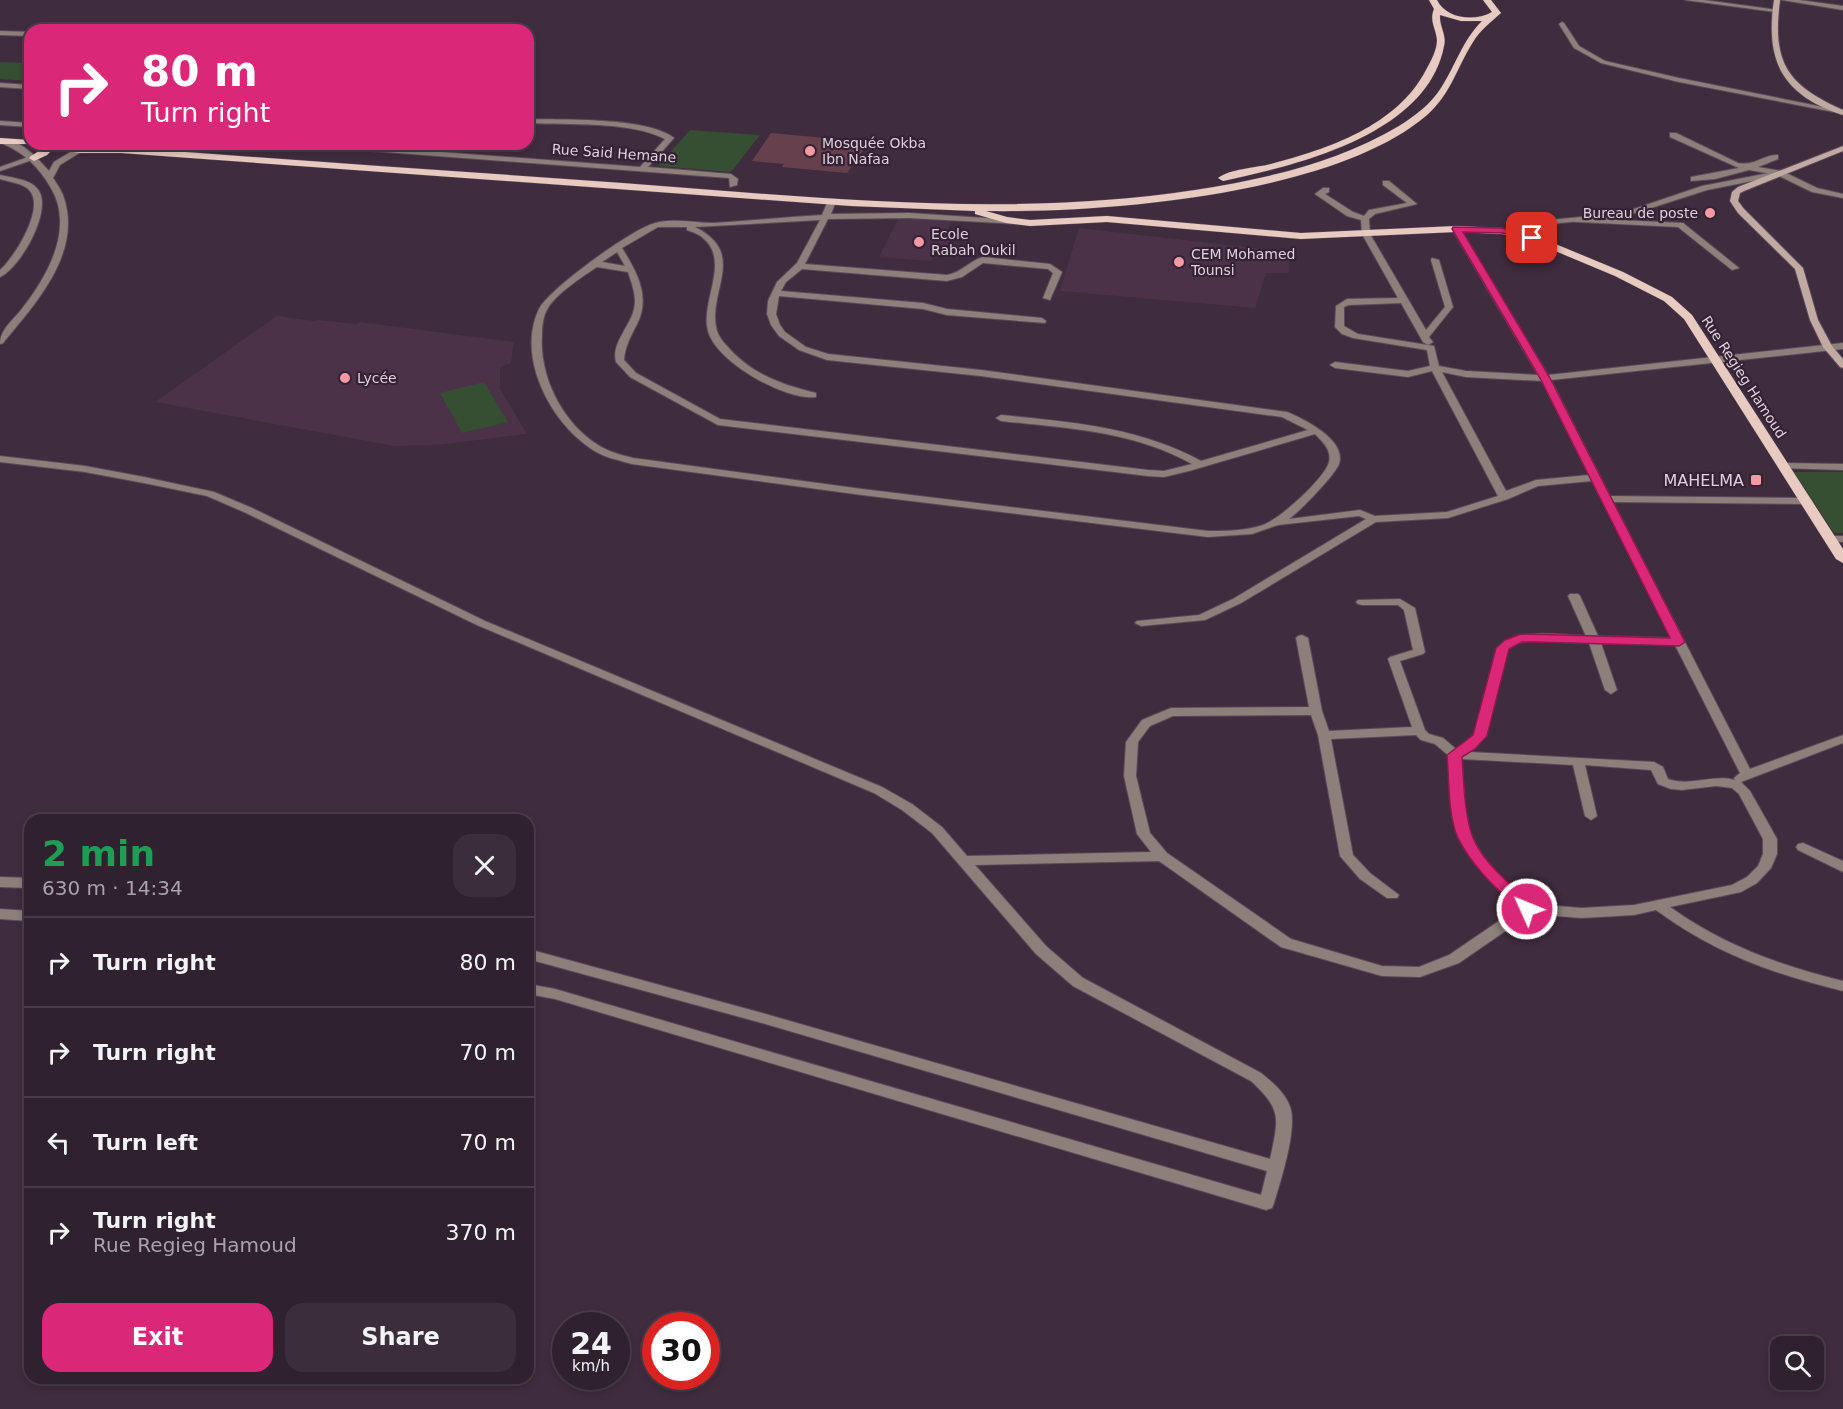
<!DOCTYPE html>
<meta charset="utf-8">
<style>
body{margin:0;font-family:"DejaVu Sans",sans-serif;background:#3b2e3a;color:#f1f3f6;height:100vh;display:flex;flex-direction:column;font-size:22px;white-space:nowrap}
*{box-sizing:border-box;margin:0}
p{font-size:20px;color:#a7a3aa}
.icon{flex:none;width:33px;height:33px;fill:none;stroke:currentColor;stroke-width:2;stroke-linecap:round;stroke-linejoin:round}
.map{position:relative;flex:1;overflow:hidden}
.side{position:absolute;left:24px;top:814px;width:510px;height:570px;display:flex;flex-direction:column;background:#2f212e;border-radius:18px;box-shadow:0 3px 9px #0003,0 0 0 2px #4a3e4a}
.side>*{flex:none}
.top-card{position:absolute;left:24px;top:24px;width:510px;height:126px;border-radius:18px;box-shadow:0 3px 9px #0003,0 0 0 2px #4a3e4a;background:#db2777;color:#fff;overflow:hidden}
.controls{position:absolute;left:1770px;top:1336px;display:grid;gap:12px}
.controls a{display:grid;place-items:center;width:54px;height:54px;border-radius:12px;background:#2f212e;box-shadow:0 3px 9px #0003,0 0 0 2px #4a3e4a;font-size:30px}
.speed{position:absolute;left:552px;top:1312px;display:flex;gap:12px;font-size:30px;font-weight:700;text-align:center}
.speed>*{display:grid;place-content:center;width:78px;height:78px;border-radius:50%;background:#2f212e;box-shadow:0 3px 9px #0003,0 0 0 2px #4a3e4a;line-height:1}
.speed small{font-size:15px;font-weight:400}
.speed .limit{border:9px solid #d22;background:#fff;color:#111}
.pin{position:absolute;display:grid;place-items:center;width:51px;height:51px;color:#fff;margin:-26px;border-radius:12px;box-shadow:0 3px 9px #0006}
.me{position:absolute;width:66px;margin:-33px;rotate:314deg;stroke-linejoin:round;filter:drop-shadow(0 0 4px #0008)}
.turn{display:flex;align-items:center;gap:21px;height:126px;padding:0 18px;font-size:27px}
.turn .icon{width:78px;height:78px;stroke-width:2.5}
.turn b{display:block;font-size:42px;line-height:51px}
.round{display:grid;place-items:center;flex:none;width:63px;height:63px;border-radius:18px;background:#3b2e3a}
.summary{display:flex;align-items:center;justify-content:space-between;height:102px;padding:0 18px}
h1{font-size:36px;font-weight:700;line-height:45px;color:#1e9e55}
.action{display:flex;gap:12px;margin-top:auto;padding:12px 18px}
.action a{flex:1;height:69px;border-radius:18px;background:#db2777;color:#fff;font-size:24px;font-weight:700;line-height:69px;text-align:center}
.action a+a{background:#3b2e3a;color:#f1f3f6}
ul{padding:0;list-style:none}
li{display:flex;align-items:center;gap:18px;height:90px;padding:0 18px;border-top:2px solid #4a3e4a}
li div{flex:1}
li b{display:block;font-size:22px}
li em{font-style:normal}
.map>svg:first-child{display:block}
.built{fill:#4b3249}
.green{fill:#364e32}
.building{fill:#67404e}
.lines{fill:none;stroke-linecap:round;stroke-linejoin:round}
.minor-casing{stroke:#5c4a5b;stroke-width:2}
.tertiary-casing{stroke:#5c4a5b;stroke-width:2}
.secondary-casing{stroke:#5c4a5b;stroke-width:2}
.primary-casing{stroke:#5c4a5b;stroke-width:1}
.minor{fill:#8d7f7a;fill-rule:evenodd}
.tertiary{fill:#8d7f7a;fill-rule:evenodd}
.secondary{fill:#c0aaa1;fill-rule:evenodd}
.primary{fill:#e8cbc0;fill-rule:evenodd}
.route{fill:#db2777;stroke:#8e194d;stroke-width:1.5}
.poi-dot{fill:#f49aa3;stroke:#352234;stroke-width:2}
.labels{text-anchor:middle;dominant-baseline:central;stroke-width:4.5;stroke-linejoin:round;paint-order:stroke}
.far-poi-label{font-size:14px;fill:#ded1dd;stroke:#352234;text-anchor:start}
.far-street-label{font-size:14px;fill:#ded1dd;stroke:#352234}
.poi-label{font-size:16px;fill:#ded1dd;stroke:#352234;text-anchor:end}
</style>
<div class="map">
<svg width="1843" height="1409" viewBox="0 0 1843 1409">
<rect width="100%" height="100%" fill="#3f2c3e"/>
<path class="built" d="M899 217 952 221 948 229 956 230 945 255 934 254 931 261 879 257Z
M1079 228 1289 252V273H1266L1255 308 1060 291Z
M277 316 315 321 317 320 357 324 360 322 514 342 511 363 500 367V389L527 434 438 445 395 446 155 402Z"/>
<path class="green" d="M0 62 30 63V81L0 79Z
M690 130 760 135 731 172 658 166Z
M484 382 508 422 462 433 440 393Z
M1794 472H1843V533H1834Z"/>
<path class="building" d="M771 133 869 142 847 173 782 167 784 164 752 161Z"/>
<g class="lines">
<defs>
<path id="minor" d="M1685 0H1704L1778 10 1775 12Z
M1782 0H1799L1843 6V10Z
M1562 22 1564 23 1579 46 1605 61 1679 78 1838 110 1834 112 1679 82 1601 63 1574 48 1559 24Z
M0 31 30 32V36L0 35Z
M0 83 30 85V89L0 87Z
M528 119C563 120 647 117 674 138L648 167 731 174 738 179 737 185 730 187 729 178 305 146 301 144H335L640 167 665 139C630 121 568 125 528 123Z
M0 121 30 123V127L0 125Z
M1670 133H1676L1738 163C1756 166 1762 155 1778 155V159L1758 167 1782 171 1817 188 1843 194V198L1812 192 1777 175 1749 170 1715 179 1691 181V177L1739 168 1670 137Z
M31 156 38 158 0 171V167Z
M0 175C12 178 32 179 39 191 52 212 20 268 0 277V270C14 258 45 209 30 191 24 183 9 182 0 179Z
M1383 181H1389L1417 204 1375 214 1369 219 1370 234 1426 330 1445 307 1431 260 1432 258 1439 260 1453 307 1429 337 1433 342 1428 345 1423 342 1401 303 1349 305 1344 307V326L1358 334 1434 346 1439 366 1466 371 1538 375 1452 229 1456 227 1460 229 1548 375 1843 343V349L1551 380 1610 496 1807 498 1812 501 1807 504 1613 502 1750 769 1843 735V743L1741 782 1750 791 1777 839V854L1771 868 1757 883 1741 892 1670 907C1723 945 1781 966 1843 981V991C1773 974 1714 953 1656 910L1634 915 1582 918 1530 914 1459 963 1420 977 1382 976 1281 947 1159 861 975 865 1046 946 1083 978 1261 1073C1273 1083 1287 1094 1291 1110 1296 1133 1281 1180 1274 1203L1272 1208 1266 1210 555 999 528 994V984L555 989 1261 1195 1267 1171 762 1023 528 959V949L762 1013 1270 1159 1271 1155C1279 1117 1281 1109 1251 1081L1073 986 1036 954 932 833 902 810 874 793 477 625 244 512 207 496 144 483 85 472 0 462V456L85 466 144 477 214 492 252 508 485 621 882 787 912 804 942 827 967 856 1151 852 1137 834 1124 776 1126 742 1142 720 1171 708 1309 707 1296 638 1298 636 1302 635 1308 638 1322 711 1329 731 1412 727 1388 659 1390 657 1413 650 1404 610 1398 605H1362L1358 604 1356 602 1358 600 1400 599 1415 608 1425 652 1423 654 1400 661 1425 730 1429 734 1443 738 1456 749 1474 735 1497 648C1515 627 1561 635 1586 636L1568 596 1570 594H1578L1580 596 1598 636 1672 638 1592 481 1538 486 1508 499 1448 518 1376 522 1241 603 1205 620 1141 626 1135 623 1137 621 1199 615 1233 599 1366 519 1359 516 1278 525 1252 534 1208 537 862 495 632 464C618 460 602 457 590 448 550 421 516 357 539 309 549 289 632 229 655 223 673 218 695 223 714 223 750 221 786 217 822 215L828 201 832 199 836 201 831 214 909 213 1016 220H1019V224L909 218 828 219 805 264 947 275C961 273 969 261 983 257L1050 264 1062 272 1050 300 1043 298 1053 273 1048 269 983 263 962 277 947 281 802 269 786 282 781 291 923 303 947 309 1042 318 1046 321 1045 323 947 315 923 309 779 296 776 314 780 325 785 332 806 347 828 354 981 370 1287 412C1304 419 1347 440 1339 464 1335 475 1300 511 1289 519L1360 510 1375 516 1447 512 1498 496 1432 371 1408 377 1335 368 1330 365 1335 362 1408 371 1430 366 1427 350 1353 338 1342 334 1335 327 1336 306 1347 299 1398 298 1362 234 1361 220 1347 216 1315 194 1323 188H1329V192L1325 194 1353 212 1364 216 1369 210 1407 203 1383 185ZM820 220 797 263 777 282 768 301 767 314 771 325 779 336 799 350 827 360 981 376 1282 417 1308 430 1201 461C1139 427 1070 422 1001 415L996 418 1001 421C1067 428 1133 431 1192 464L1164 471 1148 470 720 419 636 373 624 360C625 346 631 336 637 324 651 297 637 272 622 248L658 227H687V230C692 232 699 234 703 238 731 261 700 302 708 331 716 362 786 401 816 397V393C782 385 751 374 727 346 723 342 719 337 717 331 706 292 749 254 695 227ZM617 252 625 266 602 262ZM597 267 628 272C632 284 637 297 634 309 630 327 611 343 616 362L630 377 718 425 1148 476 1164 477 1189 471 1315 434C1322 441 1332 450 1329 462 1325 478 1280 519 1263 525 1245 531 1226 531 1208 531L862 489 633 458C621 455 609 452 598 445 563 423 539 377 542 335 542 326 543 316 548 308 556 294 583 276 597 267ZM1442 372 1466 377 1542 381 1589 475 1536 480 1506 491ZM1530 641 1589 643 1605 690 1611 694 1617 690 1601 643 1675 645 1740 773 1734 778 1735 780C1713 774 1689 787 1668 779L1663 767 1654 762 1469 752 1486 736 1508 649 1518 643ZM1311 715 1318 735 1340 856 1360 879 1387 898H1397L1399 895 1370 873 1353 855 1331 739 1416 735 1421 740 1435 744 1449 756C1450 780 1450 804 1456 827 1465 860 1494 885 1518 908L1449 955 1419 967 1382 966 1291 939 1167 853 1150 833 1136 776 1138 742 1150 726 1173 716ZM1462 759 1573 765 1585 816 1591 820 1597 816 1585 765 1651 770 1658 784 1671 789 1682 790 1716 786 1732 788 1739 794 1763 839V854L1758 866 1747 877 1732 885 1634 905 1582 908 1531 904C1508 883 1479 860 1469 829 1462 807 1463 782 1462 759Z
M1575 218 1683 223 1739 268 1732 270 1678 227 1578 222H1575Z
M1783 463 1843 464V470L1779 468 1778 466Z
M1831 536H1843V542L1827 541 1826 539Z
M1803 843 1843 861V872L1798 850 1796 847 1798 844Z
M0 877 30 878V888L0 887Z
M0 909 30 911V921L0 919Z"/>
<path id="tertiary" d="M1 139C21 139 37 158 49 171L54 162 77 148 84 150 60 165 53 178C57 184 62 191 64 198 82 253 36 303 3 343L0 344C0 330 13 320 21 310 47 277 75 229 51 188 39 167 24 152 1 143Z
M1779 171 1783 173 1782 175 1707 190 1623 217 1529 226 1502 233 1498 231 1529 222 1622 213 1702 186Z"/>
<path id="secondary" d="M1774 0H1780C1772 62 1786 85 1843 110V115C1782 95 1765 61 1774 0Z
M1843 146V151L1744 191 1740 193 1738 201 1744 209 1803 268 1818 320 1832 346 1843 359V368L1840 367 1823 347 1810 320 1795 269 1738 213 1730 201 1732 192 1738 187Z"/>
<path id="primary" d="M1429 0H1437C1446 19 1475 22 1492 12L1483 0H1491L1501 13C1491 22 1480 30 1473 42 1457 67 1451 94 1427 115 1334 195 1105 213 986 211L1007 217 1030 220 1107 216 1301 233 1456 226 1502 228 1536 236 1623 272 1672 297 1692 315 1843 549V563L1836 559 1684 319 1664 301 1615 276 1529 240 1502 234 1456 232 1301 239 1107 222 1030 226 1006 223 975 214V211L851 206 121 153H80L53 149 47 155 34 161 29 158 31 156 44 148 34 144H0V138L30 140V144L121 147C288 160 455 171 622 183 813 197 1004 219 1195 190 1265 179 1337 163 1399 126 1415 116 1431 104 1441 88 1456 65 1462 41 1482 21H1461L1440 15C1439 26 1447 35 1444 46 1427 135 1297 165 1223 181L1218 178C1230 169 1255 168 1271 164 1328 149 1397 126 1426 70 1431 61 1437 50 1437 40 1436 28 1429 21 1434 9Z"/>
</defs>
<use href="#minor" class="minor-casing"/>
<use href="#tertiary" class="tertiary-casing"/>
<use href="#secondary" class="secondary-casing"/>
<use href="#primary" class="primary-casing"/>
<use href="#minor" class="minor"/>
<use href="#tertiary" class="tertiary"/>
<use href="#secondary" class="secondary"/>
<use href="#primary" class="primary"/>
</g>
<path class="route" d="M1453 227 1502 228 1536 238 1532 241 1502 233 1463 232 1550 378 1685 642 1679 646 1535 642H1522L1509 649 1487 736 1475 749 1462 757C1464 782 1464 811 1472 835 1482 863 1512 885 1532 905L1535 909 1532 913H1522C1498 890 1473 868 1458 838 1448 817 1449 779 1447 755L1473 735 1496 648 1505 640 1521 634 1670 638 1540 378 1452 229Z"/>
<g class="poi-dot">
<circle cx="810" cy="151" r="6"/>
<circle cx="1710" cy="213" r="6"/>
<circle cx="919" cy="242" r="6"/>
<circle cx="1179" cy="262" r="6"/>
<circle cx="345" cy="378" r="6"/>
<rect x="1750" y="474" width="12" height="12" rx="3"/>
</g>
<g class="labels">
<g class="far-poi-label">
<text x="822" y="143">Mosquée Okba<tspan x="822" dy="16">Ibn Nafaa</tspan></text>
<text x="1698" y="213" text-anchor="end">Bureau de poste</text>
<text x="931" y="234">Ecole<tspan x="931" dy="16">Rabah Oukil</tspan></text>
<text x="1191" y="254">CEM Mohamed<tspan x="1191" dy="16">Tounsi</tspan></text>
<text x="357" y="378">Lycée</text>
</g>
<g class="far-street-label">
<text transform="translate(614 153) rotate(4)">Rue Said Hemane</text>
<text transform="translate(1744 377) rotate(57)">Rue Regieg Hamoud</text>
</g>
<g class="poi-label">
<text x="1744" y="480">MAHELMA</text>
</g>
</g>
</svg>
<div class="controls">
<a><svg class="icon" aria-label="search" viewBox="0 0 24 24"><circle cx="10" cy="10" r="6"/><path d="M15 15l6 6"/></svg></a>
</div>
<div class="speed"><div>24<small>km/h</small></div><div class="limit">30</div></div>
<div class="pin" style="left:1532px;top:238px;background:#d93025"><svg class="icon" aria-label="arrive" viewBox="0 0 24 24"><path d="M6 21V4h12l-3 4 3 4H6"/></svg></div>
<svg class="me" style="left:1527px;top:909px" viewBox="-20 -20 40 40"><circle r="17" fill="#db2777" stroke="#fff" stroke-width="3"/><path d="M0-11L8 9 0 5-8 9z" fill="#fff"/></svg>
<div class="top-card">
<div class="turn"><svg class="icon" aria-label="right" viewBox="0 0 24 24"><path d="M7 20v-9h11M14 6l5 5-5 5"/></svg><div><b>80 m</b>Turn right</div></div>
</div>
<section class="side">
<div class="summary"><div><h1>2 min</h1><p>630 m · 14:34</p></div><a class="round"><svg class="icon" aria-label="close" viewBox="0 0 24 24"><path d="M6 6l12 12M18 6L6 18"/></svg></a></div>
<ul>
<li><svg class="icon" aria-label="right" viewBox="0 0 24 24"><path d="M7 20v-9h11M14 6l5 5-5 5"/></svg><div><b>Turn right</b></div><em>80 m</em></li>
<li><svg class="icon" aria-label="right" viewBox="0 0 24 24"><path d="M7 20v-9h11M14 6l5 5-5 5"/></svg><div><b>Turn right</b></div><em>70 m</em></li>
<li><svg class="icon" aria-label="left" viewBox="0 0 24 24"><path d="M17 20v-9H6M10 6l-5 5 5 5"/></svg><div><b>Turn left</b></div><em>70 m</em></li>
<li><svg class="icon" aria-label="right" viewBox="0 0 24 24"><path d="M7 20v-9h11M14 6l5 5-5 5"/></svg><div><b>Turn right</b><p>Rue Regieg Hamoud</p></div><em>370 m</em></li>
</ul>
<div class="action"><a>Exit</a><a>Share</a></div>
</section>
</div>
